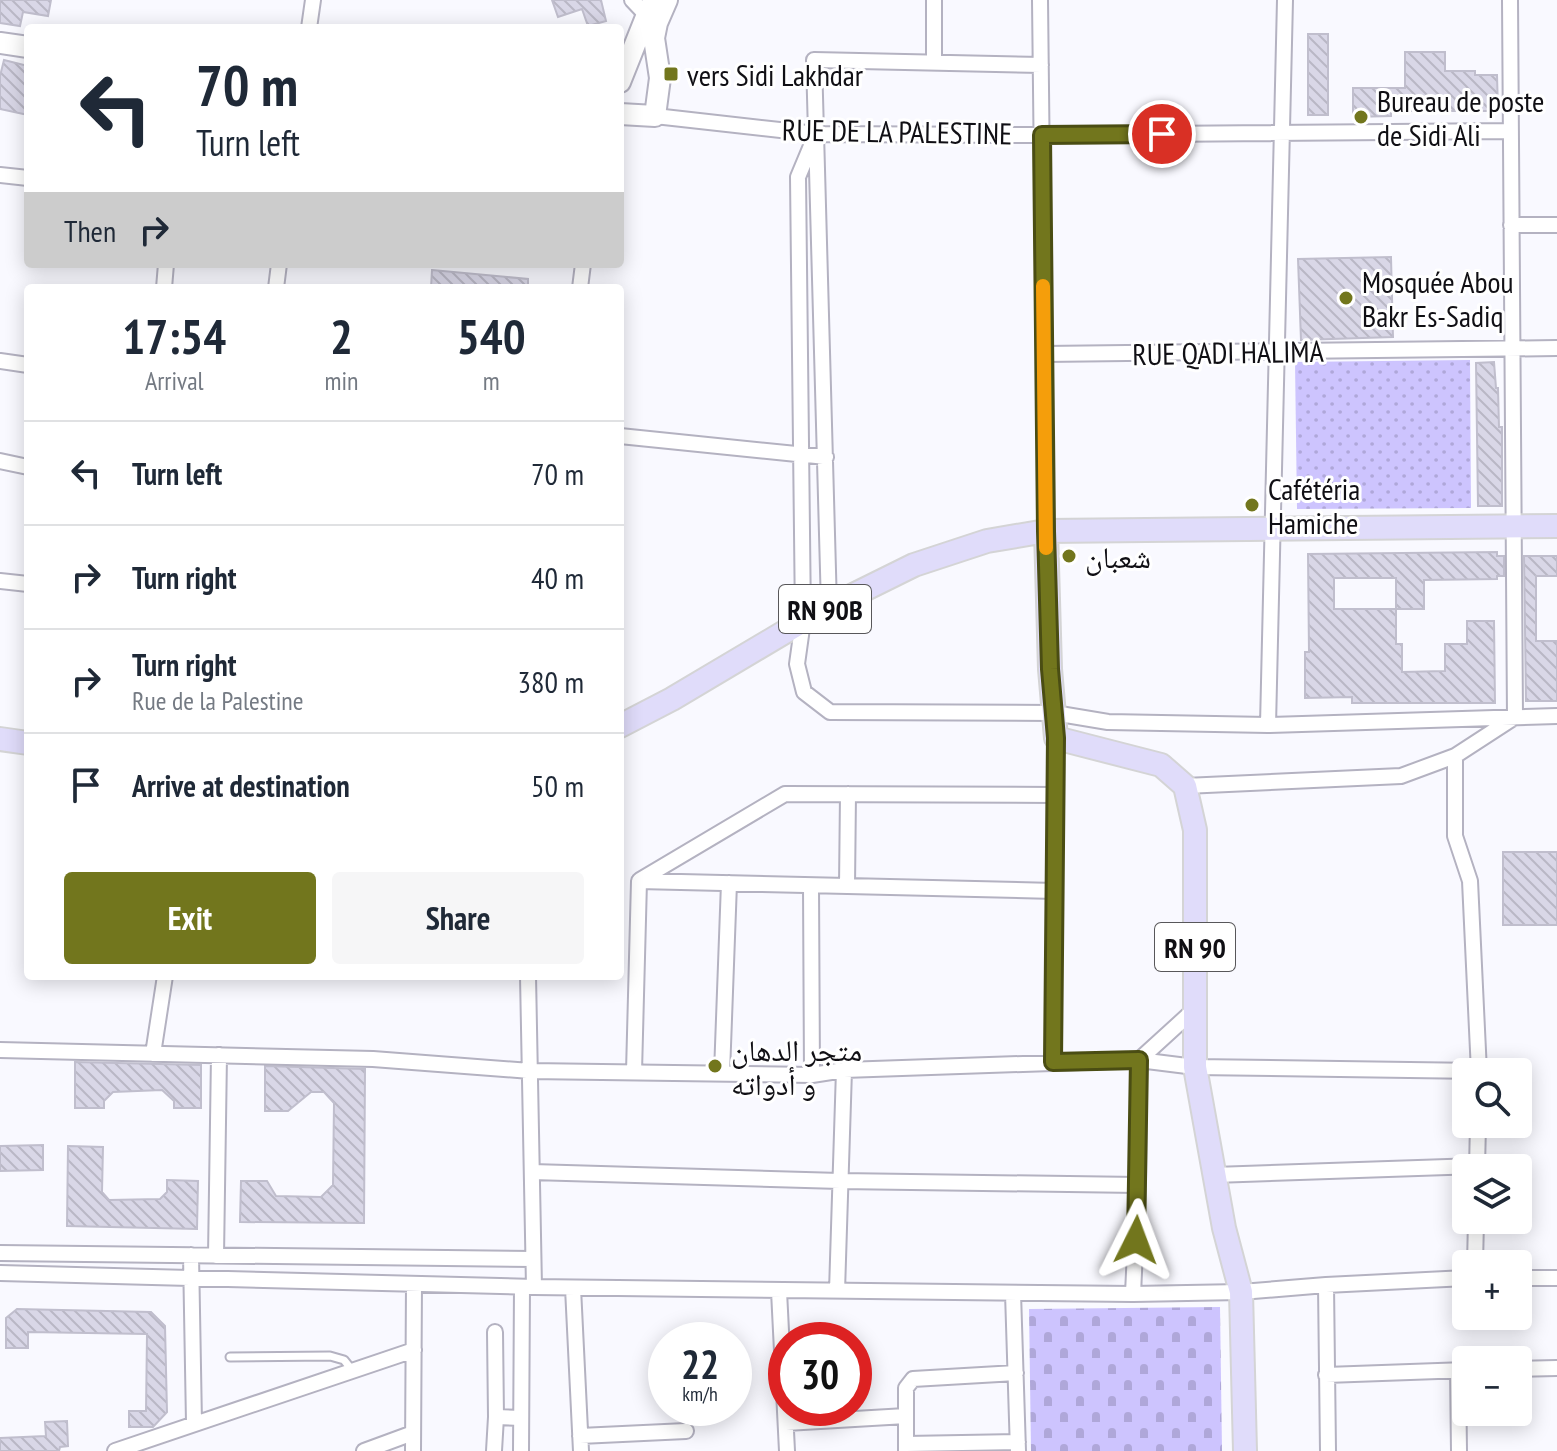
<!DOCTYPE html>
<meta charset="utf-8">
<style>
body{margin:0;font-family:"PT Sans Narrow","Noto Naskh Arabic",sans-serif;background:#f6f6f7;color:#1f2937;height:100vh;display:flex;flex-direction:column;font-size:30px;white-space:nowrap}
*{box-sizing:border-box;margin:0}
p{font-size:26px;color:#747a83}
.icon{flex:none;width:44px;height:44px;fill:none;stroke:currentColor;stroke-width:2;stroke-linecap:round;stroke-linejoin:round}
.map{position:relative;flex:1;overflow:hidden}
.panel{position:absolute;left:24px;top:284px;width:600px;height:696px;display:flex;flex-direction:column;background:#fff;border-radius:8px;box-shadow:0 4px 20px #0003}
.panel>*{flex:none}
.hud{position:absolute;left:24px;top:24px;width:600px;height:244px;border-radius:8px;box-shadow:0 4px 20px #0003;background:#fff;color:#1f2937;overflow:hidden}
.tools{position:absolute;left:1452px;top:1058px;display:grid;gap:16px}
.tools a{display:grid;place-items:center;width:80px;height:80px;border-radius:8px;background:#fff;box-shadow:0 4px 20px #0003;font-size:40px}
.speed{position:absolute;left:648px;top:1322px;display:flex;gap:16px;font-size:40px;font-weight:700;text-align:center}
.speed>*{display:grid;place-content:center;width:104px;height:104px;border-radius:50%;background:#fff;box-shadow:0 4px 20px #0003;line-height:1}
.speed small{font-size:20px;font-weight:400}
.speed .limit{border:12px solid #d22;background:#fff;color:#111}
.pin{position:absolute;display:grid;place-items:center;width:68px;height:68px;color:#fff;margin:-34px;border:4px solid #fff;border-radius:50%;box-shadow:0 2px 8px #0007}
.me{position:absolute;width:88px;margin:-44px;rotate:3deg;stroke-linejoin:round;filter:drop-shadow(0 0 6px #0008)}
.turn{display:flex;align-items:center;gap:28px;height:168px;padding:0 40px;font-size:36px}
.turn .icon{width:104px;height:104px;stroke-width:2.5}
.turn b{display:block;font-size:56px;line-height:68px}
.then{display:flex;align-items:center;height:76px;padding:0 40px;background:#0003;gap:16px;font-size:30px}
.eta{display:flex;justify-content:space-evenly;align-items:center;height:136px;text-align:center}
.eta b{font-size:48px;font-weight:700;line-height:56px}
.cta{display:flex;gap:16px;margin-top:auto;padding:16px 40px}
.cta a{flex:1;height:92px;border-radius:8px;background:#72761d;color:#fff;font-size:32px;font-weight:700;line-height:92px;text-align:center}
.cta a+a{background:#f6f6f7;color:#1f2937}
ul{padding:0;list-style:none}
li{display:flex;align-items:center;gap:24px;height:104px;padding:0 40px;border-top:2px solid #e0e1e3}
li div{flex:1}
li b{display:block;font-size:30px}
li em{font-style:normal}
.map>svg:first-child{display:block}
.green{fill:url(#green-dots)}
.cemetery{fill:url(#cemetery-stones)}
.building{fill:url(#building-back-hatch);stroke:#c0becd;stroke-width:2;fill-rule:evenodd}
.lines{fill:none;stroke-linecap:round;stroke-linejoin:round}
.service-casing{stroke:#b4b2c1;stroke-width:11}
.minor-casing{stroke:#b4b2c1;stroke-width:18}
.secondary-casing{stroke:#b4b2c1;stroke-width:24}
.primary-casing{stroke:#d4d4d5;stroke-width:26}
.service{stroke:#fff;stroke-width:7}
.minor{stroke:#fff;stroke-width:14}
.secondary{stroke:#fff;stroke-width:20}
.primary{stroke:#e0dcfa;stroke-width:22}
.route-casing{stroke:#4a4d13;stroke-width:20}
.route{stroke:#72761d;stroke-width:14}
.slow{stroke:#f59e0b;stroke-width:14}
.poi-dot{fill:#72761d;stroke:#fff;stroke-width:3}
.labels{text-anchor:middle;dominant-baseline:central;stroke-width:6;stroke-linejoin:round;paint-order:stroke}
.shield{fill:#fff;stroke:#58575a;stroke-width:2}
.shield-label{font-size:28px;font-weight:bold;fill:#100f14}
.poi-label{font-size:30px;fill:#100f14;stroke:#fff;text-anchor:start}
.street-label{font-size:30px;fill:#100f14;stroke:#fff}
</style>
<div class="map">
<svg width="1557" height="1451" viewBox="0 0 1557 1451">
<defs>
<pattern id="green-dots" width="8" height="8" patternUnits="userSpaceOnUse" patternTransform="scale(2)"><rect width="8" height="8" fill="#cdc4fe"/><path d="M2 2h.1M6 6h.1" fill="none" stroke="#afa7d9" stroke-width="1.8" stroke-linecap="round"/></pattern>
<pattern id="cemetery-stones" width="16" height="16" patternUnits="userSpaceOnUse" patternTransform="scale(2)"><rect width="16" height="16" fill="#cdc4fe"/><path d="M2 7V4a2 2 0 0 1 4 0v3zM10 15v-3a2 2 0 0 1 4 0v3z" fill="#afa7d9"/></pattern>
<pattern id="building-back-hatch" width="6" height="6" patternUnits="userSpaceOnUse" patternTransform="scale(2)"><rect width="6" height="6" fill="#d9d7e7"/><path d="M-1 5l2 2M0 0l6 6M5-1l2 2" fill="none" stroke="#b9b7c5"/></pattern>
</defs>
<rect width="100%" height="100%" fill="#f9f9ff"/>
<path class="green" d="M1470 360 1471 508 1297 509 1295 362Z"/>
<path class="cemetery" d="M1220 1307 1222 1451H1031L1029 1309Z"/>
<path class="building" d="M0 0H51L48 16 23 12 20 26 0 23Z
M552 0H601L606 21 588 26 582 9 558 17Z
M1308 34H1328V115H1308Z
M1405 52H1445V71H1475V75H1497L1498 111H1391V116L1353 117V88H1405Z
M4 60 28 66V115L0 109V76Z
M1391 257 1393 337 1301 340 1298 259Z
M432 270 528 279V288H431Z
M1494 362 1496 388H1498L1499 427H1502V506H1478L1476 363Z
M1497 552V556H1504V576H1497V579L1424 580V609H1396V644H1402V672L1445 671V644H1467V621H1494L1495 703H1352V697L1305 698V652H1309L1308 554ZM1334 578H1396V609H1334Z
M1524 556H1557V576H1536V641H1557V701H1526Z
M1503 852H1557V925H1503Z
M75 1062 201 1065V1108H174V1101L162 1090 113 1092 104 1101V1108H75Z
M265 1066 365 1069 364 1223 240 1222 241 1181H267L276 1196 321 1197 333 1185 334 1103 324 1092H311L288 1111H265Z
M43 1145V1170L0 1171V1146Z
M68 1146 103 1147 102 1192 109 1200 160 1199 167 1192V1180L198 1181 197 1229 67 1226Z
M17 1309 151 1312 165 1326 167 1412 153 1427H129V1411H146L147 1334 28 1332V1348H6V1318Z
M67 1421 68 1446 60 1447 59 1451H0V1438L46 1436 45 1422Z"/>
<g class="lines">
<defs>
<path id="service" d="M230 1357 330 1356 344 1360 352 1370"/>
<path id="minor" d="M632 0 651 20
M1040 0 1046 531
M309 28 313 0
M934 63V0
M655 116 816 134 1042 135 1511 131
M816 134 798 177 803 621 797 664 804 692 830 712 1054 713 1108 722 1268 725 1557 716
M0 175 28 178
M1511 225H1557
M164 288 166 264
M276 288 279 264
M580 288 583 264
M1044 354 1557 348
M0 361 28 365
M620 436 826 457
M0 461 28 467
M0 581 28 584
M829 607 814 60 1041 65
M1268 725 1285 0
M1455 756V836L1470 881 1479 1072
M1185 786 1401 776 1455 756 1515 717 1510 0
M640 880 785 794 1056 795
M811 886 812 1075
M847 886 848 794
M528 976 534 1287
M0 1050 373 1059 530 1071 812 1075 844 1070 1139 1060 1195 1067 1479 1071
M153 1054 165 976
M1053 1062 1056 738
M634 1072 639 881 1055 891
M722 1073 729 883
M1477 1168 1478 1124
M532 1172 840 1181 1138 1185
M1214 1175 1477 1166
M0 1253 533 1259
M191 1255 194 1423
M216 1256 219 1055
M1475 1264 1476 1220
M0 1273 534 1287 1133 1294 1241 1292 1326 1285 1466 1278
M1518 1278H1557
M1326 1285 1328 1451
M573 1288 581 1451
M779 1291 787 1451
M837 1291 844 1070
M1013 1293 1018 1451
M1133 1294 1138 1185 1139 1060 1196 1008
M495 1332 496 1417 521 1418
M1518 1369 1557 1368
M1458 1371 1459 1451
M1326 1375 1466 1370
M786 1423 906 1416
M580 1436 686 1431
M906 1444 1018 1442
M115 1451 414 1350
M364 1451 413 1433
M413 1451 414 1284
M494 1451 496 1417
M521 1451 522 1287
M906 1451V1388L913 1379 1016 1373"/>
<path id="secondary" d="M0 43 28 47
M620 82 650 7
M620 114 655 116 660 78 654 38 657 23 667 0"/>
<path id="primary" d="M1046 531 1050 669 1056 738 1161 765 1185 786 1195 830V1067L1224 1228 1241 1292 1245 1451
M620 726 672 699 815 614 914 565 987 541 1046 531 1557 526
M0 739 28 743"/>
</defs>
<use href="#service" class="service-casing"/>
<use href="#minor" class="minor-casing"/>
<use href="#secondary" class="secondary-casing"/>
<use href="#primary" class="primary-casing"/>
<use href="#service" class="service"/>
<use href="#minor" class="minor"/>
<use href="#secondary" class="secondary"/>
<use href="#primary" class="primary"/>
</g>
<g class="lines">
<defs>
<path id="route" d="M1136 1240 1139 1060 1053 1062 1056 738 1050 669 1046 531 1042 135 1162 134"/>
</defs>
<use href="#route" class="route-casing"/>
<use href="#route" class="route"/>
<path class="slow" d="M1043 286 1046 548"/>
</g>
<g class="poi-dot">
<rect x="663" y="66" width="16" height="16" rx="4"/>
<circle cx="1361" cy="117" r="8"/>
<circle cx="1346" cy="298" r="8"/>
<circle cx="1252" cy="505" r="8"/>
<circle cx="1069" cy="556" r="8"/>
<circle cx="715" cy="1066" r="8"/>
</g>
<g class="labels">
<g class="shield">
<rect x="779" y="585" width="92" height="48" rx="6"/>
<rect x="1155" y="923" width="80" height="48" rx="6"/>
</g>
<g class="shield-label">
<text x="825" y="609">RN 90B</text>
<text x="1195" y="947">RN 90</text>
</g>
<g class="poi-label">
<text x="687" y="74">vers Sidi Lakhdar</text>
<text x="1377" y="100">Bureau de poste<tspan x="1377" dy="34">de Sidi Ali</tspan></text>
<text x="1362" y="281">Mosquée Abou<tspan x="1362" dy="34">Bakr Es-Sadiq</tspan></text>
<text x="1268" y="488">Cafétéria<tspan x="1268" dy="34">Hamiche</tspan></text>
<text x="1085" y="556">شعبان</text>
<text x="731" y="1049">متجر الدهان<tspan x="731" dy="34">و أدواته</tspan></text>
</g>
<g class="street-label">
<text transform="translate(897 131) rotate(1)">RUE DE LA PALESTINE</text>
<text transform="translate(1228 352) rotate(-1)">RUE QADI HALIMA</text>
</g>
</g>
</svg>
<div class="tools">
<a><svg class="icon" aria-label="search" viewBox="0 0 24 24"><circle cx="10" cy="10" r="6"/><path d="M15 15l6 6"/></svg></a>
<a><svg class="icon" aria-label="layers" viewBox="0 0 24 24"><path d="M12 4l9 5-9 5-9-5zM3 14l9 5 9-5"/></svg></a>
<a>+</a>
<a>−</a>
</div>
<div class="speed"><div>22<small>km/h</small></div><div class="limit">30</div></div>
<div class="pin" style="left:1162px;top:134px;background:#d93025"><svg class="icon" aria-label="arrive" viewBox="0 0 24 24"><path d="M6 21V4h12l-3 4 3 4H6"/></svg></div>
<svg class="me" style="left:1136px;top:1240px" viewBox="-20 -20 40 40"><path d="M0-17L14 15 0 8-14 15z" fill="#72761d" stroke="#fff" stroke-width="4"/></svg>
<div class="hud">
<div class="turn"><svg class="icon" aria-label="left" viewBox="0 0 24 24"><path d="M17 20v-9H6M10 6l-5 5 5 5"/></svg><div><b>70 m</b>Turn left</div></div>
<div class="then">Then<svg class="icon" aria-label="right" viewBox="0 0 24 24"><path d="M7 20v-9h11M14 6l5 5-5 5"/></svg></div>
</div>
<section class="panel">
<div class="eta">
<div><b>17:54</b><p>Arrival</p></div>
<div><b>2</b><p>min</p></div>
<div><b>540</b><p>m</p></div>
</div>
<ul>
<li><svg class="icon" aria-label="left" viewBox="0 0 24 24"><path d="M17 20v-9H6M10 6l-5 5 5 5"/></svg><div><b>Turn left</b></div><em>70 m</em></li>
<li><svg class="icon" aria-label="right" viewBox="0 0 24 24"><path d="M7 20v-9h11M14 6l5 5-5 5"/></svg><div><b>Turn right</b></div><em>40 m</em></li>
<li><svg class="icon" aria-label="right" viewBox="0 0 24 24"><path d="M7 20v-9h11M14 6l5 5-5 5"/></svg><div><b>Turn right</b><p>Rue de la Palestine</p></div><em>380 m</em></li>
<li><svg class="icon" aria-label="arrive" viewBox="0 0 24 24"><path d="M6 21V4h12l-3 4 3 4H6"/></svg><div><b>Arrive at destination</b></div><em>50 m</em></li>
</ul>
<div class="cta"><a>Exit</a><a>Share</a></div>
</section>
</div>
